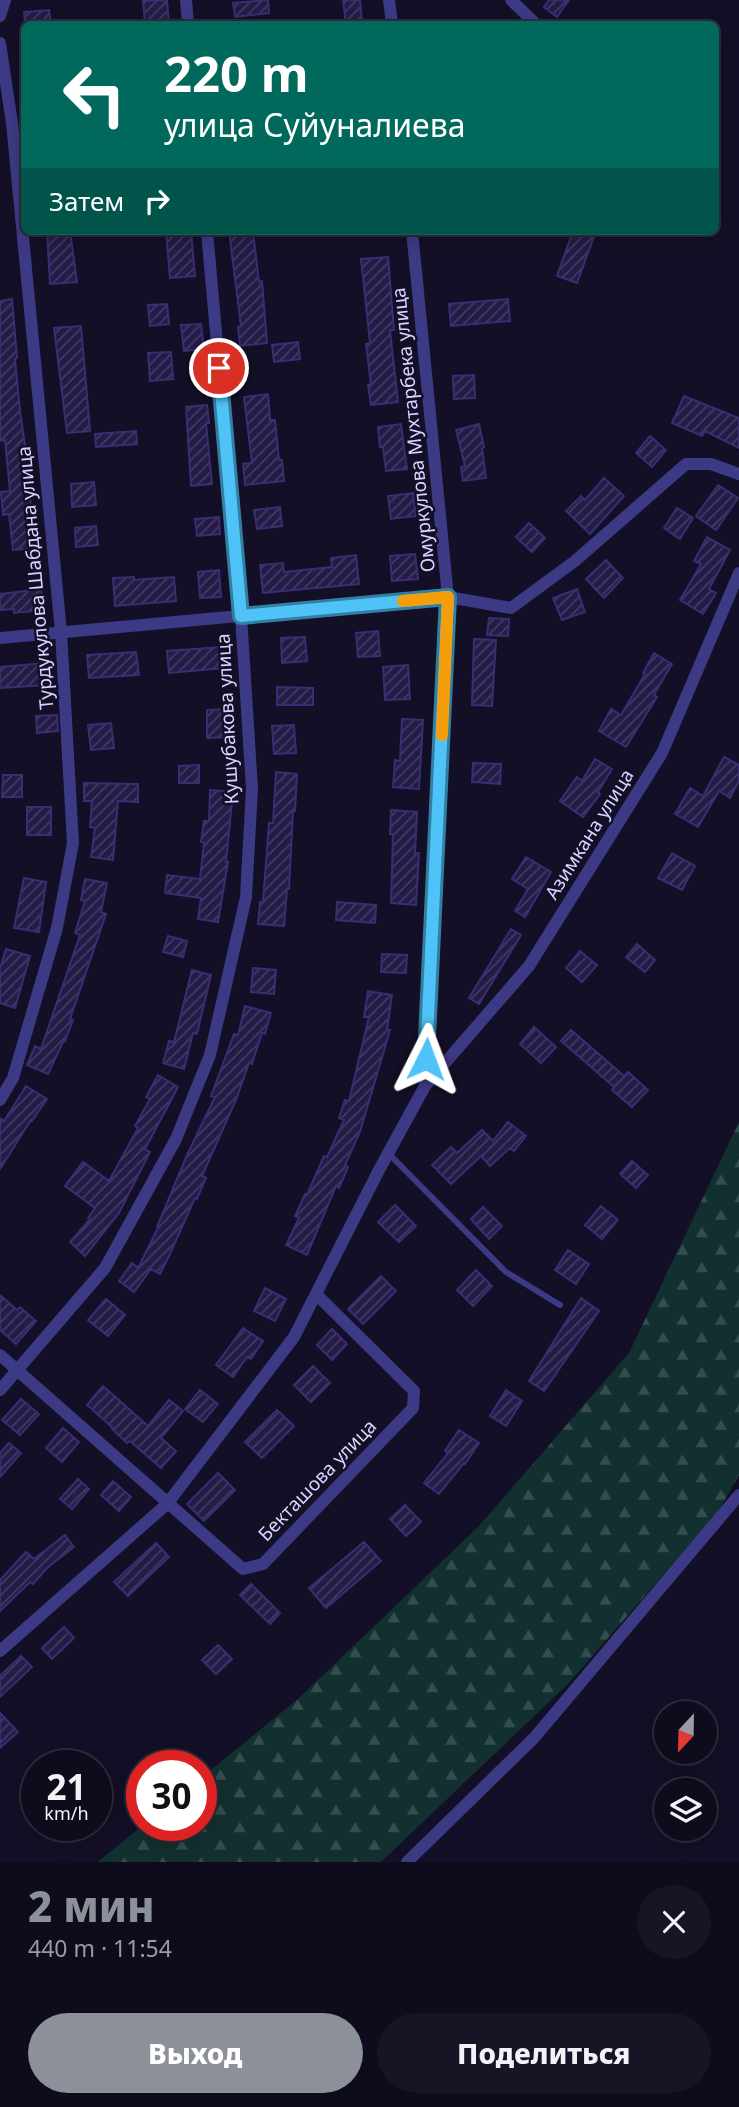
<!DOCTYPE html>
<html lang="ru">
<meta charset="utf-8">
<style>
body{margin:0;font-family:"Noto Sans",sans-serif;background:#171425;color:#f1f3f6;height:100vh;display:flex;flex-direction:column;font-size:26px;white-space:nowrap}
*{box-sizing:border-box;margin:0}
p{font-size:23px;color:#9b9ba3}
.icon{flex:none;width:38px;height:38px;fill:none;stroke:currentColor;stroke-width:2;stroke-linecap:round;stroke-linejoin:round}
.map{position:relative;height:1862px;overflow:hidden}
.panel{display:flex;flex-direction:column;background:#0e0b1c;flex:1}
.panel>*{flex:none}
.top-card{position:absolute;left:21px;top:21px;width:698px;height:214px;border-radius:10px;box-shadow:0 4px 18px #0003,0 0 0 2px #2e2b3b;background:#00695c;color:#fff;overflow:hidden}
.needle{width:46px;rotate:202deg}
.tools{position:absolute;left:654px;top:1701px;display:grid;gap:14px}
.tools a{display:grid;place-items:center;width:63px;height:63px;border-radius:50%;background:#0e0b1c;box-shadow:0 4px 18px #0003,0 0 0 2px #2e2b3b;font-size:35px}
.speed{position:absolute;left:21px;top:1750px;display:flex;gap:14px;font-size:35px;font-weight:700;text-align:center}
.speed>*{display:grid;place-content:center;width:91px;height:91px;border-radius:50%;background:#0e0b1c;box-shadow:0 4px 18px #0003,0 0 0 2px #2e2b3b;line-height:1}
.speed small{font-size:18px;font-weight:400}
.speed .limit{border:10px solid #d22;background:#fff;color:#111}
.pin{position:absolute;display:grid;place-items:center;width:60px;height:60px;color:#fff;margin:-30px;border:4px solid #fff;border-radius:50%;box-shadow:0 2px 7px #0007}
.me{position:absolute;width:77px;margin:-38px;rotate:3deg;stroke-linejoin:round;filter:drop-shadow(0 0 5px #0008)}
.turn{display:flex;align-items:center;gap:24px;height:147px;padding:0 28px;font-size:32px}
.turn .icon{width:91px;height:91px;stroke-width:2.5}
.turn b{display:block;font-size:49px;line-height:60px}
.then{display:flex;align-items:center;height:66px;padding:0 28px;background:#0003;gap:14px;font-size:26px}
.round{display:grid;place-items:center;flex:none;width:74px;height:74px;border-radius:37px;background:#171425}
.overview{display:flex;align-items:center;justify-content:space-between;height:119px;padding:0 28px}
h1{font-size:42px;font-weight:800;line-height:52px;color:#8c9099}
.button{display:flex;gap:14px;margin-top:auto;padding:14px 28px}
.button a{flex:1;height:80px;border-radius:42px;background:#8c9099;color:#fff;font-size:28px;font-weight:800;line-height:80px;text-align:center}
.button a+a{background:#171425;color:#f1f3f6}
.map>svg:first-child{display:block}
.forest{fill:url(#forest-firs)}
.building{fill:url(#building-hatch);stroke:#3b2d73;stroke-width:2}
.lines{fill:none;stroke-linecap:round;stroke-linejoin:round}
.lane{stroke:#3d3a85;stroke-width:6}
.street{stroke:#3d3a85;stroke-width:12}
.route-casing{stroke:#337fa1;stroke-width:18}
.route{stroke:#4fc3f7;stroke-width:12}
.slow{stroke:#f59e0b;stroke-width:12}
.labels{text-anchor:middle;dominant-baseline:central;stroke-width:5;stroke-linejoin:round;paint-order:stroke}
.street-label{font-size:19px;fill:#d9d4ff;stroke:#130f26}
</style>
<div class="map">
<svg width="739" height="1862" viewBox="0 0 739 1862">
<defs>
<pattern id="forest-firs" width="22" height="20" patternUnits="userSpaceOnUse" patternTransform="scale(1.75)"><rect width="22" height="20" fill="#12302f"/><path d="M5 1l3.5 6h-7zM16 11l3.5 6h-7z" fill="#344d4e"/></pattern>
<pattern id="building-hatch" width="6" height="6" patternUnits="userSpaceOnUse" patternTransform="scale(1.75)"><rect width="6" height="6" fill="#241b47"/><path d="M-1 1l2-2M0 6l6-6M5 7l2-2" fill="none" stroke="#433b63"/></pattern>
</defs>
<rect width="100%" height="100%" fill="#130f26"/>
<path class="forest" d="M739 1122V1475L718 1512 568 1684 381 1862H98L143 1825H201V1778L298 1699 479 1526 629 1353Z"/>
<path class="building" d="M167 0 169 24H145L143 1Z
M268 0 269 13 235 17 233 3Z
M343 0H360L362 22 346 24Z
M549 0H569L557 17 544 7Z
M49 10 51 24H25L24 12Z
M47 231H70L77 282 50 284Z
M166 231H191L195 276 170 278Z
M229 231H253L259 282 262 281 267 343 240 346 238 327 241 326Z
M573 231H596L577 283 557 276Z
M388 257 394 330H390L398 402 371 405 368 385H371L366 344 370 343 361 259Z
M12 299 17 358 15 359 20 411 26 453H30L32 473 27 474 36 548 13 550 9 514 3 515 1 492 10 491 5 440 0 441V301Z
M508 299 510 321 451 326 449 304Z
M167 304 169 324 150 326 148 305Z
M201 324 204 349 184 351 181 325Z
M81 326 90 431 67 433 54 328Z
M298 342 300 359 274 362 272 345Z
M171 352 173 379 150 381 148 353Z
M474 375 475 398 454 399 453 376Z
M268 394 270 420H275L279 460H282L284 481 245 485 243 464 252 463 244 397Z
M684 396 739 418V448L705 431 702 436 672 423Z
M207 405 209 423H206L212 484 191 486 186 407Z
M401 424 407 469 386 471 383 447H380L378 427Z
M479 424 484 447 482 448 486 478 463 481 461 467 465 466 456 430Z
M136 431 137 444 96 447 95 434Z
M650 436 666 450 652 467 636 453Z
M604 478 624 496 590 534 566 511 581 496 585 500Z
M94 482 96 505 72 507 71 484Z
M718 485 738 498 716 530 696 516Z
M413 493 416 516 391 519 388 496Z
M280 507 282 526 257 529 254 510Z
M677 508 693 518 680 539 664 528Z
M219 517 220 534 197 536 195 519Z
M529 523 545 538 532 552 516 537Z
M96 526 98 545 76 547 75 528Z
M707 537 730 550 709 589 716 593 703 614 680 600 701 564 694 561Z
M415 554 418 579 392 581 390 556Z
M356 555 359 584 263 593 260 565 283 563 284 572 332 567 331 558Z
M606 560 623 578 604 598 586 579Z
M219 570 221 597 200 598 198 572Z
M134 577V580L174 577 176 601 115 606 113 578Z
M41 589 43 610 14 613V609L0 610V594Z
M577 589 585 612 562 620 553 598Z
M489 618 509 619 508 636 487 635Z
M378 631 380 656 358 657 356 633Z
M305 637 307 661 282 663 281 638Z
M474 639 496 640 492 706 472 705Z
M222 647 224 668 169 673 167 651Z
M136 652 139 675 89 678 87 655Z
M654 653 672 664 654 695 657 697 626 747 599 731 611 709 621 715 645 674 643 673Z
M44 663 46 685 0 688V667Z
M408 665 410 699 385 700 383 667Z
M277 687 313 688V705H277Z
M230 709V737L207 738V710Z
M57 715 58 731 37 733 36 716Z
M402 719 423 720 419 789 393 787 395 760 400 761Z
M111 723 114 748 91 750 88 725Z
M294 725 296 753 274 754 272 726Z
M724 757 739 765V781L730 798 719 791 698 827 675 814 690 788 703 796Z
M595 759 612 769 598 792 600 794 583 817 560 801 577 777 582 781Z
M473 763 501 764 500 784 472 782Z
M199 765V783H179V766Z
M276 772 297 774 295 811H293L289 889H287L284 926 258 924 260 902H263L269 823H273Z
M3 775H22V797H2Z
M84 783 138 784V802L118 801 113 860 91 857 95 828 90 827 92 801H84Z
M210 790 233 792 226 862H228L218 922 198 919 201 898 165 893 167 875 200 879 204 843 201 842 204 821H209Z
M27 807H51V835H27Z
M391 810 417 812 415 853H419L416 905 391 903 393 834H390Z
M672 853 695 866 682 890 658 878Z
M526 857 551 872 525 917 515 911 528 889 512 879Z
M24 878 46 882 39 932 14 928Z
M85 879 107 883 101 912 106 914 70 1019 73 1020 65 1041 64 1040 48 1074 27 1065 35 1046 41 1049 80 935 75 933 85 901 81 900Z
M337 902 376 905 375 923 336 920Z
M511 929 521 935 479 1004 469 998Z
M168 936 187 941 183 957 163 952Z
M637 944 655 960 645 972 626 957Z
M6 949 30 956 15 1008 0 1003V968Z
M580 951 597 965 582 982 566 968Z
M382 954 407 955 406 973 381 972Z
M253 968 276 970 274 994 251 992Z
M192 970 211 975 197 1034 193 1033 184 1069 163 1063 169 1041 174 1042Z
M368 991 392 995 387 1030H390L360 1132 345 1165 348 1167 339 1188 336 1186 307 1255 286 1245 299 1218 295 1216 305 1194 307 1195 324 1156 327 1157 344 1120 339 1118 345 1100 349 1101 369 1017H364Z
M245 1006 271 1013 265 1034 262 1033 252 1064 249 1063 236 1100 202 1176 206 1178 197 1199 195 1198 170 1254 160 1274 151 1269 134 1292 119 1281 132 1263 138 1268 158 1228 157 1227 187 1155 215 1097 211 1096 234 1034 238 1035Z
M534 1027 556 1047 541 1063 520 1044Z
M571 1030 624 1076 628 1072 648 1090 632 1107 612 1090 614 1087 561 1041Z
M158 1075 178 1087 145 1149 150 1152 119 1213 85 1256 70 1242 90 1219 88 1218 95 1208 65 1186 83 1162 109 1181 138 1128 135 1126 150 1099 146 1097Z
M26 1086 47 1099 32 1121 31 1120 0 1169V1118L4 1121Z
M508 1122 526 1136 514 1151 510 1148 490 1166 481 1156 451 1184 432 1165 451 1147 457 1153 482 1130 493 1141Z
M632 1161 648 1175 636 1188 620 1174Z
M395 1205 416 1226 399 1242 378 1222Z
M601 1206 618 1220 602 1239 585 1225Z
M483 1207 502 1226 489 1239 471 1219Z
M568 1250 589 1264 576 1284 555 1270Z
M476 1270 492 1286 473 1306 457 1290Z
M381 1276 396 1291 363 1324 348 1309Z
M265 1288 286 1299 275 1321 254 1311Z
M0 1295 17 1310 20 1307 36 1321 16 1344 0 1330Z
M581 1298 599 1311 544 1391 529 1381Z
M106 1299 125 1315 108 1336 88 1320Z
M243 1328 263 1341 251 1359 247 1357 233 1377 216 1365Z
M332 1329 347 1344 332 1360 317 1345Z
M313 1366 330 1383 311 1402 294 1385Z
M103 1386 148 1426 169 1400 183 1411 161 1438 176 1451 161 1468 130 1441 127 1443 112 1429 113 1428 87 1405Z
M200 1390 218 1404 203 1422 185 1409Z
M506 1390 522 1401 506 1426 490 1416Z
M21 1399 39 1414 20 1435 2 1420Z
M277 1410 294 1426 262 1458 245 1442Z
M63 1428 79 1442 62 1462 46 1448Z
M459 1430 479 1443 465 1464 464 1463 439 1494 424 1483 448 1453 445 1451Z
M9 1443 21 1453 0 1477V1453Z
M218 1473 235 1490 204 1521 187 1504Z
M78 1479 89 1489 72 1509 60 1499Z
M113 1481 131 1497 119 1511 101 1495Z
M405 1505 421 1522 406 1536 390 1519Z
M65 1535 74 1547 48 1567 33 1584 30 1582 0 1611V1580L26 1552 34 1559Z
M364 1542 381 1561 326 1608 309 1588Z
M156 1543 169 1557 128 1596 114 1582Z
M251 1584 280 1613 270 1624 240 1595Z
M64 1627 74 1638 52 1659 42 1648Z
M218 1645 232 1659 216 1674 202 1660Z
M21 1656 32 1667 0 1697V1676Z
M0 1713 18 1732 0 1748Z
M37 1779V1810L21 1793Z"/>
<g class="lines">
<path class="lane" d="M389 1154 506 1272 560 1305"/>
<path class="street" d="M186 0 188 24
M389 0 392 24
M511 0 536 24
M0 16 5 0
M0 43 12 123 61 632 73 843 57 928 13 1078 0 1100
M0 638 448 597 511 608 575 561 686 464H711L739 474
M425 1086 529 966 662 753 739 573
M0 1355 243 1569 263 1564 413 1408 414 1391 316 1294
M0 1390 105 1268 176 1139 210 1055 246 897 252 789 241 616 207 231
M0 1651 167 1504 294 1337 379 1170 425 1086 448 597 412 231
M407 1862 534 1738 739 1495"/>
</g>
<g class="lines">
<defs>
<path id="route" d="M219 368 241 616 448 597 426 1059"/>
</defs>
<use href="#route" class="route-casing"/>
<use href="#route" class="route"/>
<path class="slow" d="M403 601 448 597 442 735"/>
</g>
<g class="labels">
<g class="street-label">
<text transform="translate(413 430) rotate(-96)">Омуркулова Мухтарбека улица</text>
<text transform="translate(35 578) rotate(-95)">Турдукулова Шабдана улица</text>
<text transform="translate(227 719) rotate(-93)">Кушубакова улица</text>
<text transform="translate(589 834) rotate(-58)">Азимкана улица</text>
<text transform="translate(317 1480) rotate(-46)">Бекташова улица</text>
</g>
</g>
</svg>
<div class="tools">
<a><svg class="needle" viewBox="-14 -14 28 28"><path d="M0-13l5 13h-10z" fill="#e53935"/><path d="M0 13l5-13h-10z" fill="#9b9ba3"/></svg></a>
<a><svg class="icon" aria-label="layers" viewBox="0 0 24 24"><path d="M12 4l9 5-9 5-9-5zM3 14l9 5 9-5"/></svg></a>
</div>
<div class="speed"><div>21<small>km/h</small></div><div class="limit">30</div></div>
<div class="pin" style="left:219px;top:368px;background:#d93025"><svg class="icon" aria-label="arrive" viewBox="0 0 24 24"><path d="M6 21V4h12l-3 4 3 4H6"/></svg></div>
<svg class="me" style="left:426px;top:1059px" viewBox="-20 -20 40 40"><path d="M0-17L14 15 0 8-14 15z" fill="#4fc3f7" stroke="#fff" stroke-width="4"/></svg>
<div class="top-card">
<div class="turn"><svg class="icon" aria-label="left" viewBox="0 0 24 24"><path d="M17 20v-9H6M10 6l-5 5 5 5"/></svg><div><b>220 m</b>улица Суйуналиева</div></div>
<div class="then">Затем<svg class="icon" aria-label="right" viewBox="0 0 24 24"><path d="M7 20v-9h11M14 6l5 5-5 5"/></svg></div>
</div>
</div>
<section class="panel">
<div class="overview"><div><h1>2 мин</h1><p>440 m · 11:54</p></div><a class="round"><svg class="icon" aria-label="close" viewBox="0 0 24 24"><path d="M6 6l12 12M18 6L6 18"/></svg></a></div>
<div class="button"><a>Выход</a><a>Поделиться</a></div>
</section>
